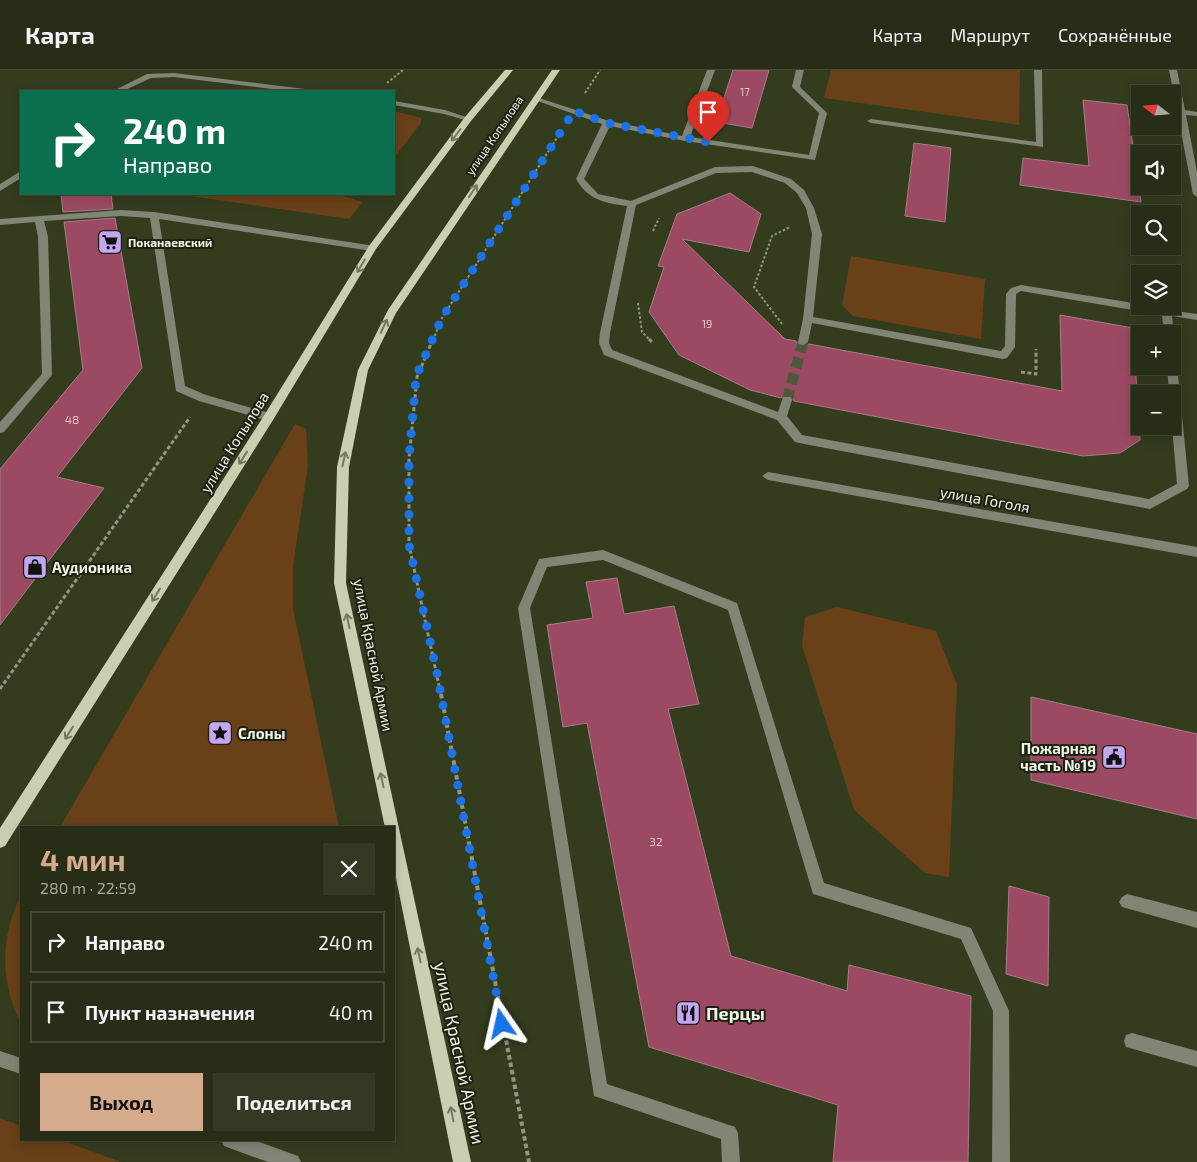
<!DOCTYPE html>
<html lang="ru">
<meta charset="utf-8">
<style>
body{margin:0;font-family:"Exo 2",sans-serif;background:#333923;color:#f1f3f6;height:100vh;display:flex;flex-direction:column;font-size:19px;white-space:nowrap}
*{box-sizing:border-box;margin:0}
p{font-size:16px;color:#a4a8a1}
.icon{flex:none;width:28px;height:28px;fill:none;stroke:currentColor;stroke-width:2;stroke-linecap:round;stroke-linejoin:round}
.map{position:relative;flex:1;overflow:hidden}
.details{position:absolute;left:20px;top:756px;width:375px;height:315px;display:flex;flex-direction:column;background:#272d16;border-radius:0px;box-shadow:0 2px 12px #0003,0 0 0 1px #434935}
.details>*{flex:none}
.hud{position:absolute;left:20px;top:20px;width:375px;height:105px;border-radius:0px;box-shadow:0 2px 12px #0003,0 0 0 1px #434935;background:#0b6e4f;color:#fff;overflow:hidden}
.needle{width:32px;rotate:287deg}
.buttons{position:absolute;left:1131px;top:15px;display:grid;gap:10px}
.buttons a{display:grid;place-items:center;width:50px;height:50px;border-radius:0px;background:#272d16;box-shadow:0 2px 12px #0003,0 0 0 1px #434935;font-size:25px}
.pin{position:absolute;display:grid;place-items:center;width:42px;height:42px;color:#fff;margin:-51px -21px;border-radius:50% 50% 50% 0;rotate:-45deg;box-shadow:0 0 5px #0007}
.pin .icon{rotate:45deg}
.me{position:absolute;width:55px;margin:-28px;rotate:349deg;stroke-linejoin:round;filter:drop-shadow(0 0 4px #0008)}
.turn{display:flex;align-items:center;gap:18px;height:105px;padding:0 20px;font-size:22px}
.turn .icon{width:65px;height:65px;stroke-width:2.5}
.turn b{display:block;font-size:35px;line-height:42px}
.round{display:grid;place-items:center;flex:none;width:52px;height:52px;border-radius:0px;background:#333923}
.head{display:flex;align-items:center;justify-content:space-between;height:85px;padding:0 20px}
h1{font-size:30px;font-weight:700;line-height:38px;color:#d6ab8b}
.primary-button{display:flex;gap:10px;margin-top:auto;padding:10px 20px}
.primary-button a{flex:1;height:58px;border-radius:0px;background:#d6ab8b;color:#111;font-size:20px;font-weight:700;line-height:58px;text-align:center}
.primary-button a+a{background:#333923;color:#f1f3f6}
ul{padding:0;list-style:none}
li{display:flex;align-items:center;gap:15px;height:62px;margin:0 10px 8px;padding:0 10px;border:2px solid #434935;border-radius:0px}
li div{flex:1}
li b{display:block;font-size:19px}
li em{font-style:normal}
header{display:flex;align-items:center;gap:30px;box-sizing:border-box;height:70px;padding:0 25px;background:#272d16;border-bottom:1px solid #434935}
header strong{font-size:24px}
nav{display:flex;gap:28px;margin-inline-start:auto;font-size:18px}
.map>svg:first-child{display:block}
.green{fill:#694018}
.building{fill:#9c4a63;stroke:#a57d87}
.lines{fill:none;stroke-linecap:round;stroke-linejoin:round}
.minor-tunnel{stroke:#50583b;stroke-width:11;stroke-dasharray:11 5.5;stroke-linecap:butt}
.path-far2{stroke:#90977f;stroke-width:2;stroke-dasharray:2.5 2;stroke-linecap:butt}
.path-far1{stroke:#90977f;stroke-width:3;stroke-dasharray:4 2.5;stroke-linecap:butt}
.path{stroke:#90977f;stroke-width:4;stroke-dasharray:4.5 3;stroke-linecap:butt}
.minor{fill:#808576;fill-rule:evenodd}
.major{fill:#c7d1b2;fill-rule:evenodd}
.oneway{stroke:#727963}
.route{stroke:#1a73e8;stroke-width:9;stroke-dasharray:0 16.2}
.labels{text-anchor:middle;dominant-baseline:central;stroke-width:4;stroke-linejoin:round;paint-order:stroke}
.far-number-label{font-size:11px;fill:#dacac2}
.far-street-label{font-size:12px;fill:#eef5e2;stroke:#1d2114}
.far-poi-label{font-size:12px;font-weight:bold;fill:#eef5e2;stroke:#1d2114;text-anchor:start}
.number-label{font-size:12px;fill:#dacac2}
.street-label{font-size:15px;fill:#eef5e2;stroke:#1d2114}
.poi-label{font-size:15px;font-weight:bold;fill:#eef5e2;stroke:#1d2114;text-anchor:start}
.near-poi-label{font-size:18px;font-weight:bold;fill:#eef5e2;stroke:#1d2114;text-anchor:start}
.near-street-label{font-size:18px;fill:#eef5e2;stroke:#1d2114}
</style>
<header>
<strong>Карта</strong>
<nav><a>Карта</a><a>Маршрут</a><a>Сохранённые</a></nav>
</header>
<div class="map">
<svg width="1197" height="1092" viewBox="0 0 1197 1092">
<rect width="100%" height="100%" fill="#343c1e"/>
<path class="green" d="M831 0H1020L1019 55 824 28Z
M394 41 421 48V53L394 88Z
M193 124H338L362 132 349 149 191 126Z
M851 186 985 209 981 269 853 246 842 235Z
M295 354 306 359 308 396 293 496V539L339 757H60Z
M837 537 936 561 957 615 949 807 925 803 854 740 802 576 805 547Z
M21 825V953C0 914 0 866 21 825Z
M0 1048 21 1056V1070H61L121 1092H0Z"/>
<path class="building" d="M733 0H769L752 58 716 52Z
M1083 30 1127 35 1141 132 1020 115 1023 88 1089 96Z
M914 73 951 78 945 152 905 146Z
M730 123 761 144 749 182 682 169 785 269 796 271 797 275 803 277 809 274 1062 321 1060 245 1133 258 1140 370 1120 383 1083 386 794 331 791 325H783L781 328 750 320 679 285 649 242 664 197 658 196 677 144Z
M61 124H111L113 139 63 142Z
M115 148 142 298 57 407 104 418 0 555V399L83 300 64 152Z
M617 508 624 544 674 536 699 634 668 639 731 886 847 921 849 895 971 926 968 1092H833L838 1035 649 977 587 653 563 657 547 555 593 548 586 512Z
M1031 627 1197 664V749L1031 710Z
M1009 816 1049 827 1048 916 1006 904Z"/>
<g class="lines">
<path class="minor-tunnel" d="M787 330 803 272"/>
<path class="path-far2" d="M387 13 403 0
M585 23 600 0
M653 161 659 148
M638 233 642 262 650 270
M782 254 754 217 772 166 790 157
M433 270 442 248 562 60"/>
<path class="path-far1" d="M433 269 417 307 409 389V475L441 625
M649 269 652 272
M1021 302 1036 304V279
M0 619 190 347"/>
<path class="path" d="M441 624 529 1092"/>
<path class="minor" d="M707 0H715L690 67 809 85 819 43 792 17 796 0H804L800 17 827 43 815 90 685 71 610 56 584 109 598 124 631 131 715 97 753 96 791 109 804 120 814 138 822 164 813 247 1001 281 1005 276 1006 224 1011 218 1021 215 1140 234V236L1197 244V250L1172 246 1174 264 1172 266V264H1164L1162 245 1021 221 1016 224 1015 277 1007 288 1003 289 812 253 808 272 803 275 799 274 798 272 803 249 812 164 806 138 797 123 785 113 752 102 716 103 636 135 610 263 609 273 612 280 778 342 783 327H791L792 330 787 346 802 365 1149 429 1177 414 1172 356V324H1169L1167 296H1172V292L1177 296 1189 416 1187 419 1150 439 799 373 795 372 777 350 604 285 599 273 600 263 627 136C605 133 588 130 576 109L602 54 532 29 536 27 609 51 682 66Z
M1034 0H1042L1043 77 871 53 867 51 871 49 1036 72Z
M1169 0H1177L1185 40 1197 42V46L1186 45 1197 102V127L1193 124Z
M174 3 305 19 309 21H288L174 7 151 8 123 21H113L147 4Z
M394 31 445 40 472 49 468 51 444 44 394 35Z
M21 101V108L0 121V114Z
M121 140 154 142 375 176V180L372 181 159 149 185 316 206 325 273 344 274 347 273 350 269 351 199 331 176 321 150 148 121 146 44 151 48 167 52 305 4 362 0 363V352L42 304 38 167 35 152 0 155V149Z
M768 402 1197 477V487L768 410 762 406Z
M603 480 737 533 824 813 971 858 1009 941 1010 1092H992L993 941 961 869 813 824 728 540 603 490 547 497 530 538 607 1014 735 1057 738 1063 740 1092H722L721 1069 594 1026 518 538 539 489Z
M1127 824 1197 842V858L1122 837 1119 832 1122 827Z
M1132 963 1197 981V997L1126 977 1124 971 1126 965Z
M0 981 21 988V1004L0 997Z
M221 1070H254L298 1086 301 1092H268L224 1076Z"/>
<path class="major" d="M505 0H513L471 51 376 179 273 350 5 776 0 778V758L265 344 369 176 465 47Z
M552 0H560L396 243 368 300 349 397 346 513 471 1092H453L394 798V758H385L334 513 337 397 358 300 388 240Z"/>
</g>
<defs><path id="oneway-shaft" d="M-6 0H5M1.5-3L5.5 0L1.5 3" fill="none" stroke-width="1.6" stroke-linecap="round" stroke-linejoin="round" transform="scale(1.25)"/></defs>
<g class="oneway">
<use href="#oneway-shaft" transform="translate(456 65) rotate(127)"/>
<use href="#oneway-shaft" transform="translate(473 121) rotate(-56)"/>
<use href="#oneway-shaft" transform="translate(361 196) rotate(121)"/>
<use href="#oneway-shaft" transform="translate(384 256) rotate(-65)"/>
<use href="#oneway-shaft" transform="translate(243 388) rotate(122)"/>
<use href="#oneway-shaft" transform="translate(344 389) rotate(-78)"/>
<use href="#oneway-shaft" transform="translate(156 525) rotate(122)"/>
<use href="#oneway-shaft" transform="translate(348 551) rotate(-102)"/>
<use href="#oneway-shaft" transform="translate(69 663) rotate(122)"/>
<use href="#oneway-shaft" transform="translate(382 710) rotate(-102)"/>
<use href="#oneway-shaft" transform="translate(419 885) rotate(-102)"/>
<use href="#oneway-shaft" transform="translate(452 1044) rotate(-101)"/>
</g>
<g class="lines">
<path class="route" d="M502 954 437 603 409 475V389L416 307 442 248 574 41 607 53 708 72"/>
</g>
<defs>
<symbol id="supermarket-square" viewBox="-11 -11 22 22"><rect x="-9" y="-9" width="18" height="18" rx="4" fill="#c4a7f1" stroke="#1d2114"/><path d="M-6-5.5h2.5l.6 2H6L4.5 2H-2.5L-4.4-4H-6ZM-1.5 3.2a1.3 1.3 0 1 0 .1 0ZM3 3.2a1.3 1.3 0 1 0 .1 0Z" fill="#111"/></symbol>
<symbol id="shop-square" viewBox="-11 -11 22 22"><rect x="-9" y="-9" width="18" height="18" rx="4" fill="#c4a7f1" stroke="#1d2114"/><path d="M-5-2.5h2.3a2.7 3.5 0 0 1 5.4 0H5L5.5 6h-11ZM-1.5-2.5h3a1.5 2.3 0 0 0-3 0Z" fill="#111"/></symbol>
<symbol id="sight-square" viewBox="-11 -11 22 22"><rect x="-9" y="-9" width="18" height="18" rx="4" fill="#c4a7f1" stroke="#1d2114"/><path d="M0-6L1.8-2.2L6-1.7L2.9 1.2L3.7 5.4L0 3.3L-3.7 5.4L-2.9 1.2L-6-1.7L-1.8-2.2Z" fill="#111"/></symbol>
<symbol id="civic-square" viewBox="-11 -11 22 22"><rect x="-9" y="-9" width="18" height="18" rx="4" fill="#c4a7f1" stroke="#1d2114"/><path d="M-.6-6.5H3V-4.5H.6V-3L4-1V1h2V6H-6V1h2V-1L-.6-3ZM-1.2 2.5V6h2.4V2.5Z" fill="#111"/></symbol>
<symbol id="restaurant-square" viewBox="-11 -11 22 22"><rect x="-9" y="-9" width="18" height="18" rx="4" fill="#c4a7f1" stroke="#1d2114"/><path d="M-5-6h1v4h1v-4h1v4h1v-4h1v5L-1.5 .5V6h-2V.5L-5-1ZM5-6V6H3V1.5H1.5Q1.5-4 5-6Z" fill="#111"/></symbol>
</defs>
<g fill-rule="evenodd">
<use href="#supermarket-square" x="96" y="158" width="28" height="28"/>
<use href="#shop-square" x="21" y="483" width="28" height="28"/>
<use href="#sight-square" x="206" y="649" width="28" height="28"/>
<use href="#civic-square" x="1100" y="673" width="28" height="28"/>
<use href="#restaurant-square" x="674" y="929" width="28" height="28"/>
</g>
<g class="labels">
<g class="far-number-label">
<text x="745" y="21">17</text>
<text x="707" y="253">19</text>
</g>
<g class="far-street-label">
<text transform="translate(494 65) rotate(-56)">улица Копылова</text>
</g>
<g class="far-poi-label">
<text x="128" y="172">Поканаевский</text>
</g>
<g class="number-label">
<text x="72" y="349">48</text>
<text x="656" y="771">32</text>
</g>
<g class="street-label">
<text transform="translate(234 372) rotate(-58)">улица Копылова</text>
<text transform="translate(985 429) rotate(10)">улица Гоголя</text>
<text transform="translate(374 585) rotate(79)">улица Красной Армии</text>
</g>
<g class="poi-label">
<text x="52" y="497">Аудионика</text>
<text x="238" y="663">Слоны</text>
<text x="1096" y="678" text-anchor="end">Пожарная<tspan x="1096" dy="17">часть №19</tspan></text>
</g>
<g class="near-poi-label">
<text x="706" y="943">Перцы</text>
</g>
<g class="near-street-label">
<text transform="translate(460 983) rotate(78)">улица Красной Армии</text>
</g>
</g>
</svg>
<div class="buttons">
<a><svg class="needle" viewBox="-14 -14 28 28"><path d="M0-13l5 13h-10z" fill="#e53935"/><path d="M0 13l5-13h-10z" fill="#a4a8a1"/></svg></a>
<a><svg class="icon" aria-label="sound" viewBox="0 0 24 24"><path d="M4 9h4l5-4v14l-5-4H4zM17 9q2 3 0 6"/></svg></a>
<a><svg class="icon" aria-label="search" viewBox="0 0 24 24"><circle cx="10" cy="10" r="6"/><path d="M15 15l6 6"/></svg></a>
<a><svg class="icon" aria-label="layers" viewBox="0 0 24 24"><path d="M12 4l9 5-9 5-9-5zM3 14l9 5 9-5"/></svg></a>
<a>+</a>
<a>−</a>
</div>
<div class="pin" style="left:708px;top:72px;background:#d93025"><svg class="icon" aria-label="arrive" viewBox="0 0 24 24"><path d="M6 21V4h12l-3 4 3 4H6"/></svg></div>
<svg class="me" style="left:502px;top:954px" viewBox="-20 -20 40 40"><path d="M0-17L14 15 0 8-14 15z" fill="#1a73e8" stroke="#fff" stroke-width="4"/></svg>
<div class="hud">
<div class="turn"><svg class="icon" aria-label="right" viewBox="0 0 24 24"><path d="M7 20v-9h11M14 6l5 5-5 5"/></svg><div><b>240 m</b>Направо</div></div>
</div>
<section class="details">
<div class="head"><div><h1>4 мин</h1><p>280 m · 22:59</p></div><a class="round"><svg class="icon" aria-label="close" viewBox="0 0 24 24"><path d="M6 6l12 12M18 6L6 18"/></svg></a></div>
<ul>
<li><svg class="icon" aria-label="right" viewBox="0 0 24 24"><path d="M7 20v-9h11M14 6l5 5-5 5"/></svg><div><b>Направо</b></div><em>240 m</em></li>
<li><svg class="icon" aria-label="arrive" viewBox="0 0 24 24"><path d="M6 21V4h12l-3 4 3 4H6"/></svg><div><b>Пункт назначения</b></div><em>40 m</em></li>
</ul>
<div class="primary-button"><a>Выход</a><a>Поделиться</a></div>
</section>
</div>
